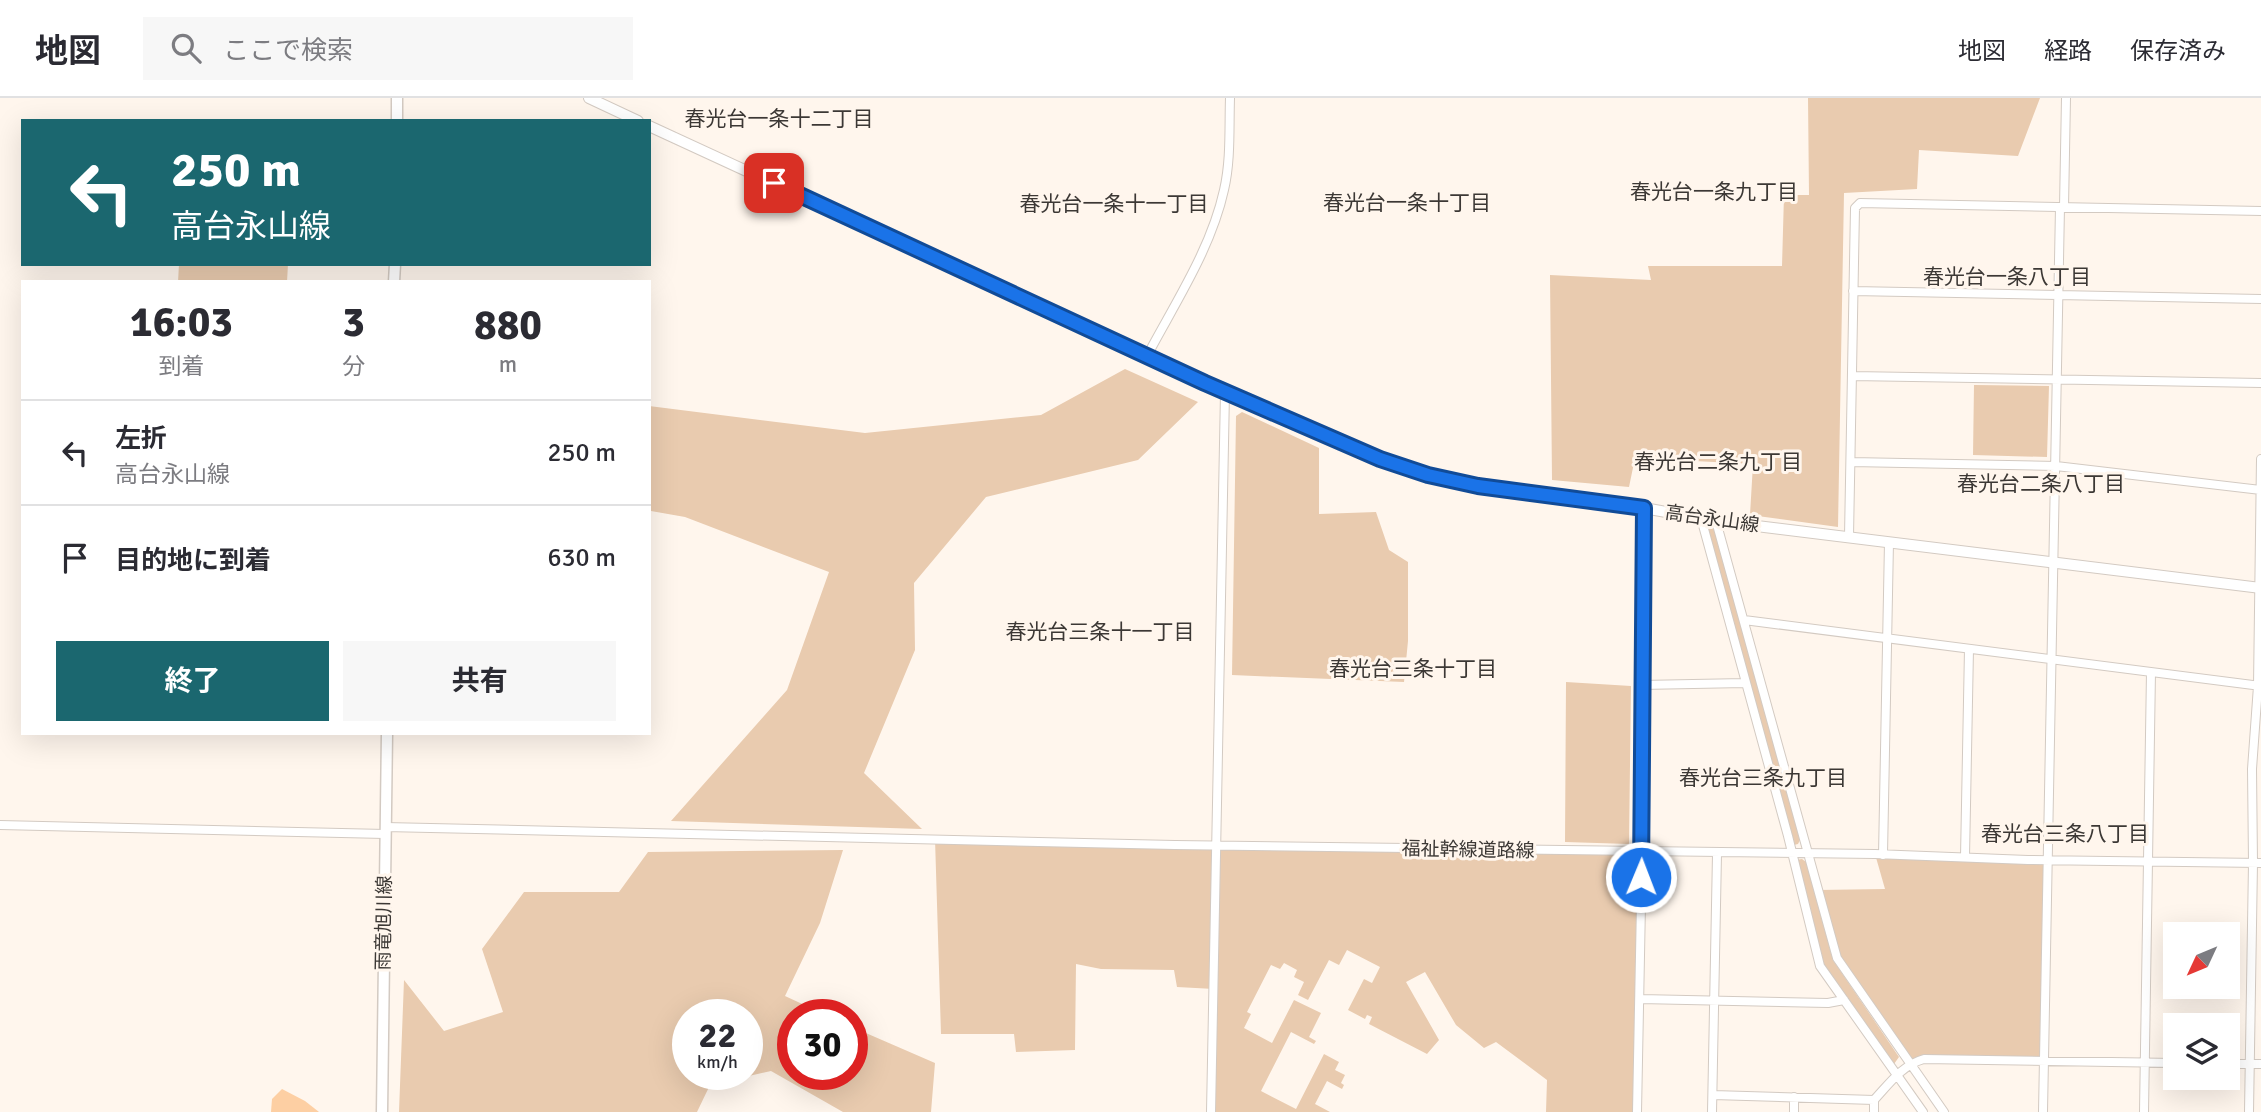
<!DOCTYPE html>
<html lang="ja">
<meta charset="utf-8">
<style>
body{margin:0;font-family:Signika,"Noto Sans JP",sans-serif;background:#f7f7f7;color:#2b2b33;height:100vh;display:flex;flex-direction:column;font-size:26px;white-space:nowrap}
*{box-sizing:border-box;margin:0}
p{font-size:23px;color:#7c7c81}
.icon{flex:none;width:38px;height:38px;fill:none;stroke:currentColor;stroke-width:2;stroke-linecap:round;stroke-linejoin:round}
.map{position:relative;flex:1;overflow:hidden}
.details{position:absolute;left:21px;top:182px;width:630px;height:455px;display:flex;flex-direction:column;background:#fff;border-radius:0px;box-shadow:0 7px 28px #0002}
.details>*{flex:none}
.top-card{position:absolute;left:21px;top:21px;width:630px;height:147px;border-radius:0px;box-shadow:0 7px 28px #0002;background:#1b676f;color:#fff;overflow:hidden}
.needle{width:46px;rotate:226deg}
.tools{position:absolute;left:2163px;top:824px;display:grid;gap:14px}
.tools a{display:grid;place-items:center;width:77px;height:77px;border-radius:0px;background:#fff;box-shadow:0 7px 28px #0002;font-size:35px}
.speed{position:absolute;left:672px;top:901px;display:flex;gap:14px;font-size:35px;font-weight:700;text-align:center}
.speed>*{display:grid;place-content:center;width:91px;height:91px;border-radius:50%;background:#fff;box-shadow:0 7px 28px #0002;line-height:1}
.speed small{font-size:18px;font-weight:400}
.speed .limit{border:10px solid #d22;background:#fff;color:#111}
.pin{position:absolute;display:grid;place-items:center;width:60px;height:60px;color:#fff;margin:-30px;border-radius:14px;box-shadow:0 4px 10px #0006}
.me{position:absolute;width:77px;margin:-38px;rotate:1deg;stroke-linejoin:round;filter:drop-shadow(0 0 5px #0008)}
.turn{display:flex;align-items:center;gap:24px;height:147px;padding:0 35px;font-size:32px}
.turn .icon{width:91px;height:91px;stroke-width:2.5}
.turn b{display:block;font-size:49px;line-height:60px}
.eta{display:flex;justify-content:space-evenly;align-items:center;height:119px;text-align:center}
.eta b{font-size:42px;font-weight:700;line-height:49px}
.primary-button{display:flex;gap:14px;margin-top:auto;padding:14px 35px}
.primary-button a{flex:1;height:80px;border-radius:0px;background:#1b676f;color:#fff;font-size:28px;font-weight:700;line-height:80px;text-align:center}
.primary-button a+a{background:#f7f7f7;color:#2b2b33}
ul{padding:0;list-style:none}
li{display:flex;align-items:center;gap:21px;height:105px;padding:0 35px;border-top:2px solid #e1e1e2}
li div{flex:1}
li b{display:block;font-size:26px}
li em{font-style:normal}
header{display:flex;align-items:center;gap:42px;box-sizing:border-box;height:98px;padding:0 35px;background:#fff;border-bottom:2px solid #e1e1e2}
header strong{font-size:33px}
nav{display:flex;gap:38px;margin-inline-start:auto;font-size:24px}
.search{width:490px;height:63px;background:#f7f7f7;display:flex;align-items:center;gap:18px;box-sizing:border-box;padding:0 24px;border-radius:0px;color:#7c7c81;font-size:26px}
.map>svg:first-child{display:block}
.green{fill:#e9cbaf;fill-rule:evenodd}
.water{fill:#fdcfa3}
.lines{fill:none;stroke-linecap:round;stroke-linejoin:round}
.minor-casing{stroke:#d3cac2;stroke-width:10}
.tertiary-casing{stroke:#d3cac2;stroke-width:12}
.secondary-casing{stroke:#d3cac2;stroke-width:13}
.minor{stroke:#fff;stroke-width:8}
.tertiary{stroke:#fff;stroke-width:10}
.secondary{stroke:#fff;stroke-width:10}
.route-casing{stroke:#114b97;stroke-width:18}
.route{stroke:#1a73e8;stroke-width:12}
.labels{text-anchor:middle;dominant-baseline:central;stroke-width:6;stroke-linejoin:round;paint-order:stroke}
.street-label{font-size:19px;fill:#3c3835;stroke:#fff6ed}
.neighbourhood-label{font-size:21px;fill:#3c3835;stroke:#fff6ed}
</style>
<header>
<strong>地図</strong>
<div class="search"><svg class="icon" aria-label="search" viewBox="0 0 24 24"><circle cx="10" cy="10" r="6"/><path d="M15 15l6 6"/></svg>ここで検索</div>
<nav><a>地図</a><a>経路</a><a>保存済み</a></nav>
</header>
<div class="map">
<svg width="2261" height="1014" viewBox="0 0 2261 1014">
<rect width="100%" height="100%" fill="#fff6ed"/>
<path class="green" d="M1808 0H2040L2018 58 1919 52 1917 91 1844 95 1838 429 1750 417 1753 366 1635 360 1629 389 1552 382 1550 177 1651 182 1648 168H1782L1784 97H1809Z
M179 166H288L287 184H178Z
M1125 271 1198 304 1138 362 986 399 914 485 915 552 864 675 922 731 671 723 787 592 829 474 685 419 651 413 649 416V308L865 335 1041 317Z
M1974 287 2049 288 2047 359 1973 357Z
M1242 314 1319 350V416L1376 414 1389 452 1408 464V543L1404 584 1232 577 1236 318Z
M1711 427 1715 429 1800 742 1798 746 1794 747 1704 428Z
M1566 584 1631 588 1629 746 1565 744Z
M935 741 1642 754 1637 1014H1546L1547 982 1496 944 1484 950 1456 927 1425 874 1406 884 1439 942 1427 956 1369 926 1372 919 1367 917 1365 921 1348 912 1364 881 1372 885 1380 869 1347 852 1339 867 1329 862 1308 902 1298 897 1304 884 1294 879 1297 872 1284 865 1280 871 1271 867 1247 914 1251 916 1244 930 1272 945 1294 902 1321 915 1309 939 1316 943 1314 946 1291 934 1261 993 1296 1011 1324 956 1339 964 1335 972 1345 977 1341 985 1344 987 1342 991 1327 983 1315 1006 1330 1014H1211L1214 891 1177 889 1174 872 1101 871 1076 866 1075 952 1016 954 1014 936H941Z
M843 752 820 825 785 898 826 917H793V976H852V929L935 965 931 1014H843L771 973 710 987 697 1014H399L404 882 444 933 503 914 482 851 524 794H619L648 754ZM688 917H747V976H688Z
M1875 756 2048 762 2044 963 1910 965 1837 860 1818 792 1885 791Z
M1802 761 1806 764 1833 862 1899 959 1894 966 1890 965 1823 866 1796 762Z"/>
<path class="water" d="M282 991 305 1003 319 1014H271L272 1001Z"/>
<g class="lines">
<defs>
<path id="minor" d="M2064 109 2066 0
M1853 193 2261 201
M1147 258C1175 205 1211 151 1224 92 1231 62 1229 30 1230 0
M1852 278 2261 285
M1851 364 2056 368 2261 392
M1701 420 1788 738 1820 868 1923 1014
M1716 423 1837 860 1944 1014
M1849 438 1855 110 1860 105 2261 113
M1744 522 2261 588
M1641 587 1745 585
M0 727 385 736
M385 729 1175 747 1875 756 2028 762 2261 765
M1883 757 1889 444
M1965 759 1969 551
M1640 901 1828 905 1844 902
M2228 966H2261
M1713 997 1874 1002
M1211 1014 1225 294
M1637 1014 1642 754 1644 410
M1712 1014 1717 756
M1794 1014V999
M1874 1014V1002C1889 986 1902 967 1924 961L2175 965
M2043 1014 2060 109
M2144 1014 2151 574
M2249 1014 2253 765 2252 671 2258 588 2261 361"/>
<path id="tertiary" d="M589 0 638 23
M649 28 1147 258 1380 361 1428 377 1478 388 1644 410 1716 423 2261 490"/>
<path id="secondary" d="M397 23V0
M394 184 395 166
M382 1014 387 635"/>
</defs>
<use href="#minor" class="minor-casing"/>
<use href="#tertiary" class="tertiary-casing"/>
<use href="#secondary" class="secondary-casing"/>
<use href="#minor" class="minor"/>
<use href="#tertiary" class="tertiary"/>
<use href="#secondary" class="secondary"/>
</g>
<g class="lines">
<defs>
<path id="route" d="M774 85 1205 285 1380 361 1428 377 1478 388 1644 410 1641 779"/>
</defs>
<use href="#route" class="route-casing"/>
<use href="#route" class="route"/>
</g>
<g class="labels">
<g class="street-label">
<text transform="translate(1712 421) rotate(8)">高台永山線</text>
<text transform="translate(1468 752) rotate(1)">福祉幹線道路線</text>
<text transform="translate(384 825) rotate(-89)">雨竜旭川線</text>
</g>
<g class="neighbourhood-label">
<text x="779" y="21">春光台一条十二丁目</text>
<text x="1714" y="94">春光台一条九丁目</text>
<text x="1407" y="105">春光台一条十丁目</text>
<text x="1114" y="106">春光台一条十一丁目</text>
<text x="2007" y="179">春光台一条八丁目</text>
<text x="1718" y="364">春光台二条九丁目</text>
<text x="2041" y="386">春光台二条八丁目</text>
<text x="1100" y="534">春光台三条十一丁目</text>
<text x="1413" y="571">春光台三条十丁目</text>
<text x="1763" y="680">春光台三条九丁目</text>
<text x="2065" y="736">春光台三条八丁目</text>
</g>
</g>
</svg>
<div class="tools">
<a><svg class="needle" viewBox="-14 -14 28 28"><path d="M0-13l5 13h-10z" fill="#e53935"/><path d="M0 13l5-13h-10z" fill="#7c7c81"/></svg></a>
<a><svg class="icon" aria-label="layers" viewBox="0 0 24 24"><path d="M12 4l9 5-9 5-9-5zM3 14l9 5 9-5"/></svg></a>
</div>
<div class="speed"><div>22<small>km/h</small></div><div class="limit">30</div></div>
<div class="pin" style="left:774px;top:85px;background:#d93025"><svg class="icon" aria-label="arrive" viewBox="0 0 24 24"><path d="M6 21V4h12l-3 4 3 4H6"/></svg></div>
<svg class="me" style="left:1641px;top:779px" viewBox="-20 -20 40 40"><circle r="17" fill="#1a73e8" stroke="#fff" stroke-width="3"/><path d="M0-11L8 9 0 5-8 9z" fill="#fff"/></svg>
<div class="top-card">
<div class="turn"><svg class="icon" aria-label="left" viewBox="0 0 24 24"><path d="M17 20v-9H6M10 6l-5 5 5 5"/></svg><div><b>250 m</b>高台永山線</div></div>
</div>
<section class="details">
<div class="eta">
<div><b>16:03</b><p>到着</p></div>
<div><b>3</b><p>分</p></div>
<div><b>880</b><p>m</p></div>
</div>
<ul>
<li><svg class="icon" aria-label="left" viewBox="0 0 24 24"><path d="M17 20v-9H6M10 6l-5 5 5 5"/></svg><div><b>左折</b><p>高台永山線</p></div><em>250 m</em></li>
<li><svg class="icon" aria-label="arrive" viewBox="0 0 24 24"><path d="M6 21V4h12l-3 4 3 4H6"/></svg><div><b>目的地に到着</b></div><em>630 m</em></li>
</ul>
<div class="primary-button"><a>終了</a><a>共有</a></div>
</section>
</div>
